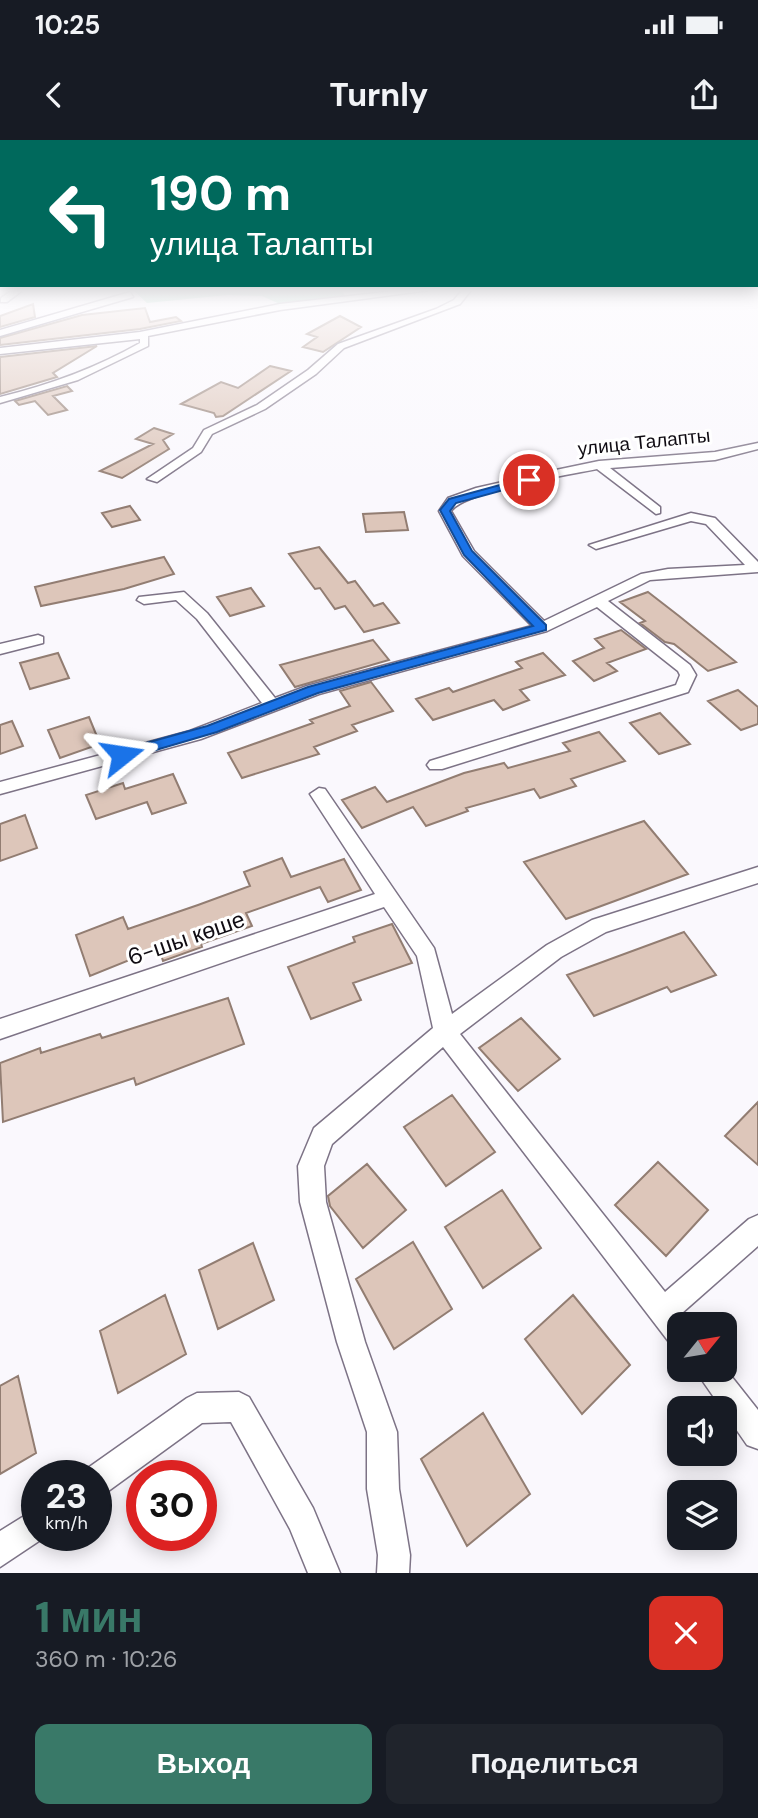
<!DOCTYPE html>
<html lang="ru">
<meta charset="utf-8">
<style>
body{margin:0;font-family:"DM Sans",sans-serif;background:#20242c;color:#f1f3f6;height:100vh;display:flex;flex-direction:column;font-size:26px;white-space:nowrap}
*{box-sizing:border-box;margin:0}
p{font-size:23px;color:#9ea1a6}
.icon{flex:none;width:38px;height:38px;fill:none;stroke:currentColor;stroke-width:2;stroke-linecap:round;stroke-linejoin:round}
.map{position:relative;height:1433px;overflow:hidden}
.details{display:flex;flex-direction:column;background:#171b24;flex:1}
.details>*{flex:none}
.banner{position:absolute;left:0px;top:0px;width:760px;height:147px;box-shadow:0 4px 18px #0003;background:#00695c;color:#fff;overflow:hidden}
.needle{width:46px;rotate:60deg}
.fabs{position:absolute;left:667px;top:1172px;display:grid;gap:14px}
.fabs a{display:grid;place-items:center;width:70px;height:70px;border-radius:14px;background:#171b24;box-shadow:0 4px 18px #0003;font-size:35px}
.speed{position:absolute;left:21px;top:1320px;display:flex;gap:14px;font-size:35px;font-weight:700;text-align:center}
.speed>*{display:grid;place-content:center;width:91px;height:91px;border-radius:50%;background:#171b24;box-shadow:0 4px 18px #0003;line-height:1}
.speed small{font-size:18px;font-weight:400}
.speed .limit{border:10px solid #d22;background:#fff;color:#111}
.pin{position:absolute;display:grid;place-items:center;width:60px;height:60px;color:#fff;margin:-30px;border:4px solid #fff;border-radius:50%;box-shadow:0 2px 7px #0007}
.me{position:absolute;width:77px;margin:-38px;rotate:75deg;stroke-linejoin:round;filter:drop-shadow(0 0 5px #0008)}
.turn{display:flex;align-items:center;gap:24px;height:147px;padding:0 35px;font-size:32px}
.turn .icon{width:91px;height:91px;stroke-width:2.5}
.turn b{display:block;font-size:49px;line-height:60px}
.round{display:grid;place-items:center;flex:none;width:74px;height:74px;border-radius:14px;background:#20242c}
.summary{display:flex;align-items:center;justify-content:space-between;height:119px;padding:0 35px}
h1{font-size:42px;font-weight:800;line-height:52px;color:#397968}
.action{display:flex;gap:14px;margin-top:auto;padding:14px 35px}
.action a{flex:1;height:80px;border-radius:14px;background:#397968;color:#fff;font-size:28px;font-weight:800;line-height:80px;text-align:center}
.action a+a{background:#20242c;color:#f1f3f6}
.status{display:flex;justify-content:space-between;align-items:center;height:49px;padding:0 35px;background:#171b24;direction:ltr}
.status svg{height:19px;fill:currentColor}
header{display:flex;justify-content:space-between;align-items:center;height:91px;padding:0 35px;background:#171b24;font-size:32px;font-weight:800}
.map>svg:first-child{display:block}
.forest{fill:#76c89d}
.building{fill:#ddc6ba;stroke:#927d72;stroke-width:2}
.lines{fill:none;stroke-linecap:round;stroke-linejoin:round}
.minor-casing{stroke:#7d7386;stroke-width:3}
.minor{fill:#fff;fill-rule:evenodd}
.route{fill:#1a73e8;stroke:#114b97;stroke-width:2}
.labels{text-anchor:middle;dominant-baseline:central;stroke-width:6;stroke-linejoin:round;paint-order:stroke}
.far-street-label{font-size:19px;fill:#100c13;stroke:#fff}
.street-label{font-size:23px;fill:#100c13;stroke:#fff}
</style>
<div class="status"><b>10:25</b><svg viewBox="0 0 49 12"><path d="M0 12V9h3v3zM5 12V6h3v6zM10 12V3h3v9zM15 12V0h3v12zM26 1h20v11H26zM47 4h2v5h-2z"/></svg></div>
<header><svg class="icon" aria-label="back" viewBox="0 0 24 24"><path d="M15 5l-7 7 7 7"/></svg>Turnly<svg class="icon" aria-label="share" viewBox="0 0 24 24"><path d="M12 15V3M7 8l5-5 5 5M5 13v7h14v-7"/></svg></header>
<div class="map">
<svg width="758" height="1433" viewBox="0 0 758 1433">
<rect width="100%" height="100%" fill="#faf8fd"/>
<path class="forest" d="M132 149H343L341 150 347 158 282 165 262 156 227 155 147 163Z"/>
<path class="building" d="M33 164 35 177 0 187V176Z
M145 168 150 182 176 177 181 181 140 189 0 205V198L82 175Z
M340 176 361 187 323 212 303 207 317 197 307 194Z
M97 206 53 233 57 237 0 254V217Z
M270 226 291 231 223 276 216 277 214 273 181 264 221 242 238 248Z
M67 246 72 251 53 256 67 270 48 275 35 261 19 265 15 261Z
M154 288 173 294 163 300 169 309 122 338 100 331 153 304 136 299Z
M130 366 140 380 112 387 102 373Z
M404 372 408 390 366 392 363 374Z
M319 407 348 443 355 441 374 466 383 463 399 483 364 492 345 466 335 469 320 448 315 449 289 414Z
M164 417 174 434 124 449 41 466 35 447Z
M251 448 264 466 230 476 217 457Z
M648 452 679 476 736 522 708 531 674 504 665 502 640 483 645 481 620 462Z
M621 490 646 509 607 523 617 531 594 541 573 521 604 508 595 499Z
M373 500 389 520 295 547 280 525Z
M58 513 69 538 30 549 20 523Z
M543 513 565 535 520 550 529 560 503 570 494 560 433 580 416 559 449 548 453 552 522 528 516 522Z
M371 542 393 571 352 585 357 591 314 607 319 614 242 638 228 613 313 583 310 580 350 566 340 551Z
M738 550 758 567V584L741 590 708 561Z
M660 573 690 604 659 614 630 583Z
M89 577 100 604 60 618 48 590Z
M12 581 23 606 0 614V585Z
M599 592 625 621 571 639 576 646 540 658 534 649 466 668 468 671 426 686 413 667 362 688 342 660 375 647 387 662 464 633 504 623 508 628 570 611 563 603Z
M173 634 186 663 152 674 147 662 96 679 86 655 123 643 125 649Z
M25 675 37 708 0 721V684Z
M644 681 688 734 566 779 524 722Z
M282 718 291 737 344 719 361 750 328 762 320 747 246 773 252 786 201 804 202 807 163 821 159 808 90 836 76 795 123 777 128 789 198 765 250 746 244 732Z
M392 784 412 823 353 843 361 860 311 879 288 827 355 802 353 797Z
M684 792 716 835 671 852 667 847 594 876 567 835Z
M228 858 244 904 136 945 134 938 3 982 0 923 40 908 41 913 100 894 102 898Z
M521 878 560 919 518 951 479 908Z
M452 955 495 1012 446 1046 404 987Z
M758 962V1025L725 996Z
M658 1022 708 1070 666 1116 615 1065Z
M367 1024 406 1070 363 1108 330 1066 328 1056Z
M502 1050 541 1108 483 1148 445 1087Z
M413 1102 452 1169 394 1209 356 1139Z
M253 1103 274 1160 218 1189 199 1130Z
M165 1155 186 1214 118 1253 100 1191Z
M573 1155 630 1225 582 1274 525 1199Z
M18 1236 36 1313 0 1334V1246Z
M483 1273 530 1354 467 1406 421 1319Z"/>
<g class="lines">
<defs>
<path id="minor" d="M14 149H24L7 162H1V158Z
M411 149H437L280 170 148 196V206L78 240 0 263V257C49 245 96 228 140 203V199L0 214V208L140 192 280 164Z
M463 149H472L460 164 344 208 316 234 265 269 212 294 201 312 157 342 147 339 193 308 204 290 257 265 308 230 338 204 436 169 454 160Z
M130 152 133 157 0 196V190Z
M758 303V309L715 320 610 328 660 367V373L656 374 597 329C568 335 465 351 451 371L474 411 544 481 641 434 668 429 745 425 706 384 691 381 596 409 589 405 691 373 715 378 758 422V432L650 440 608 461 690 525 696 535 688 552 442 629H430L427 625 430 621 676 545 680 535 678 531 597 467 547 491 319 554 201 599 0 654V642L190 591 262 563 197 479 176 460 144 464 137 460 139 457 184 452 207 473 275 558 307 546 532 486 463 416 439 371 448 358 476 348 551 331 599 321 715 312Z
M38 495 43 497V503L0 514V504Z
M319 648 325 649 434 808 452 874 547 805 592 780 758 727V743L606 792 561 817 460 894 665 1152 749 1079 758 1075V1106L682 1173 690 1185H679V1206L669 1202 443 907 332 1004 324 1026 326 1062 365 1202 397 1292 399 1349 410 1415 409 1433H377L378 1415 367 1349V1292L337 1202 300 1062 298 1026 314 988 433 888 417 816 384 767 0 899V879L375 754 310 654Z
M724 1227 758 1270V1309L747 1305 695 1230H724Z
M239 1252 249 1257 313 1368 340 1433H308L290 1389 231 1282 202 1283 107 1352 96 1356V1335H83L85 1330 187 1258 197 1253Z
M37 1368V1395H48L0 1427V1391Z"/>
</defs>
<use href="#minor" class="minor-casing"/>
<use href="#minor" class="minor"/>
</g>
<linearGradient id="sky" x2="0" y2="1"><stop stop-color="#73c0e0"/><stop offset="0.43" stop-color="#fdfcfe"/><stop offset="1" stop-color="#fdfcfe" stop-opacity="0"/></linearGradient>
<rect width="758" height="350" fill="url(#sky)"/>
<path class="route" d="M529 337 533 342 456 363 450 371 472 411 546 485V490L318 553 217 592 122 620 117 618V611L207 586 308 547 533 486 464 415 440 370 449 359Z"/>
<g class="labels">
<g class="far-street-label">
<text transform="translate(644 302) rotate(-6)">улица Талапты</text>
</g>
<g class="street-label">
<text transform="translate(186 798) rotate(-19)">6-шы көше</text>
</g>
</g>
</svg>
<div class="fabs">
<a><svg class="needle" viewBox="-14 -14 28 28"><path d="M0-13l5 13h-10z" fill="#e53935"/><path d="M0 13l5-13h-10z" fill="#9ea1a6"/></svg></a>
<a><svg class="icon" aria-label="sound" viewBox="0 0 24 24"><path d="M4 9h4l5-4v14l-5-4H4zM17 9q2 3 0 6"/></svg></a>
<a><svg class="icon" aria-label="layers" viewBox="0 0 24 24"><path d="M12 4l9 5-9 5-9-5zM3 14l9 5 9-5"/></svg></a>
</div>
<div class="speed"><div>23<small>km/h</small></div><div class="limit">30</div></div>
<div class="pin" style="left:529px;top:340px;background:#d93025"><svg class="icon" aria-label="arrive" viewBox="0 0 24 24"><path d="M6 21V4h12l-3 4 3 4H6"/></svg></div>
<svg class="me" style="left:122px;top:615px" viewBox="-20 -20 40 40"><path d="M0-17L14 15 0 8-14 15z" fill="#1a73e8" stroke="#fff" stroke-width="4"/></svg>
<div class="banner">
<div class="turn"><svg class="icon" aria-label="left" viewBox="0 0 24 24"><path d="M17 20v-9H6M10 6l-5 5 5 5"/></svg><div><b>190 m</b>улица Талапты</div></div>
</div>
</div>
<section class="details">
<div class="summary"><div><h1>1 мин</h1><p>360 m · 10:26</p></div><a class="round" style="background:#d93025;color:#fff"><svg class="icon" aria-label="close" viewBox="0 0 24 24"><path d="M6 6l12 12M18 6L6 18"/></svg></a></div>
<div class="action"><a>Выход</a><a>Поделиться</a></div>
</section>
